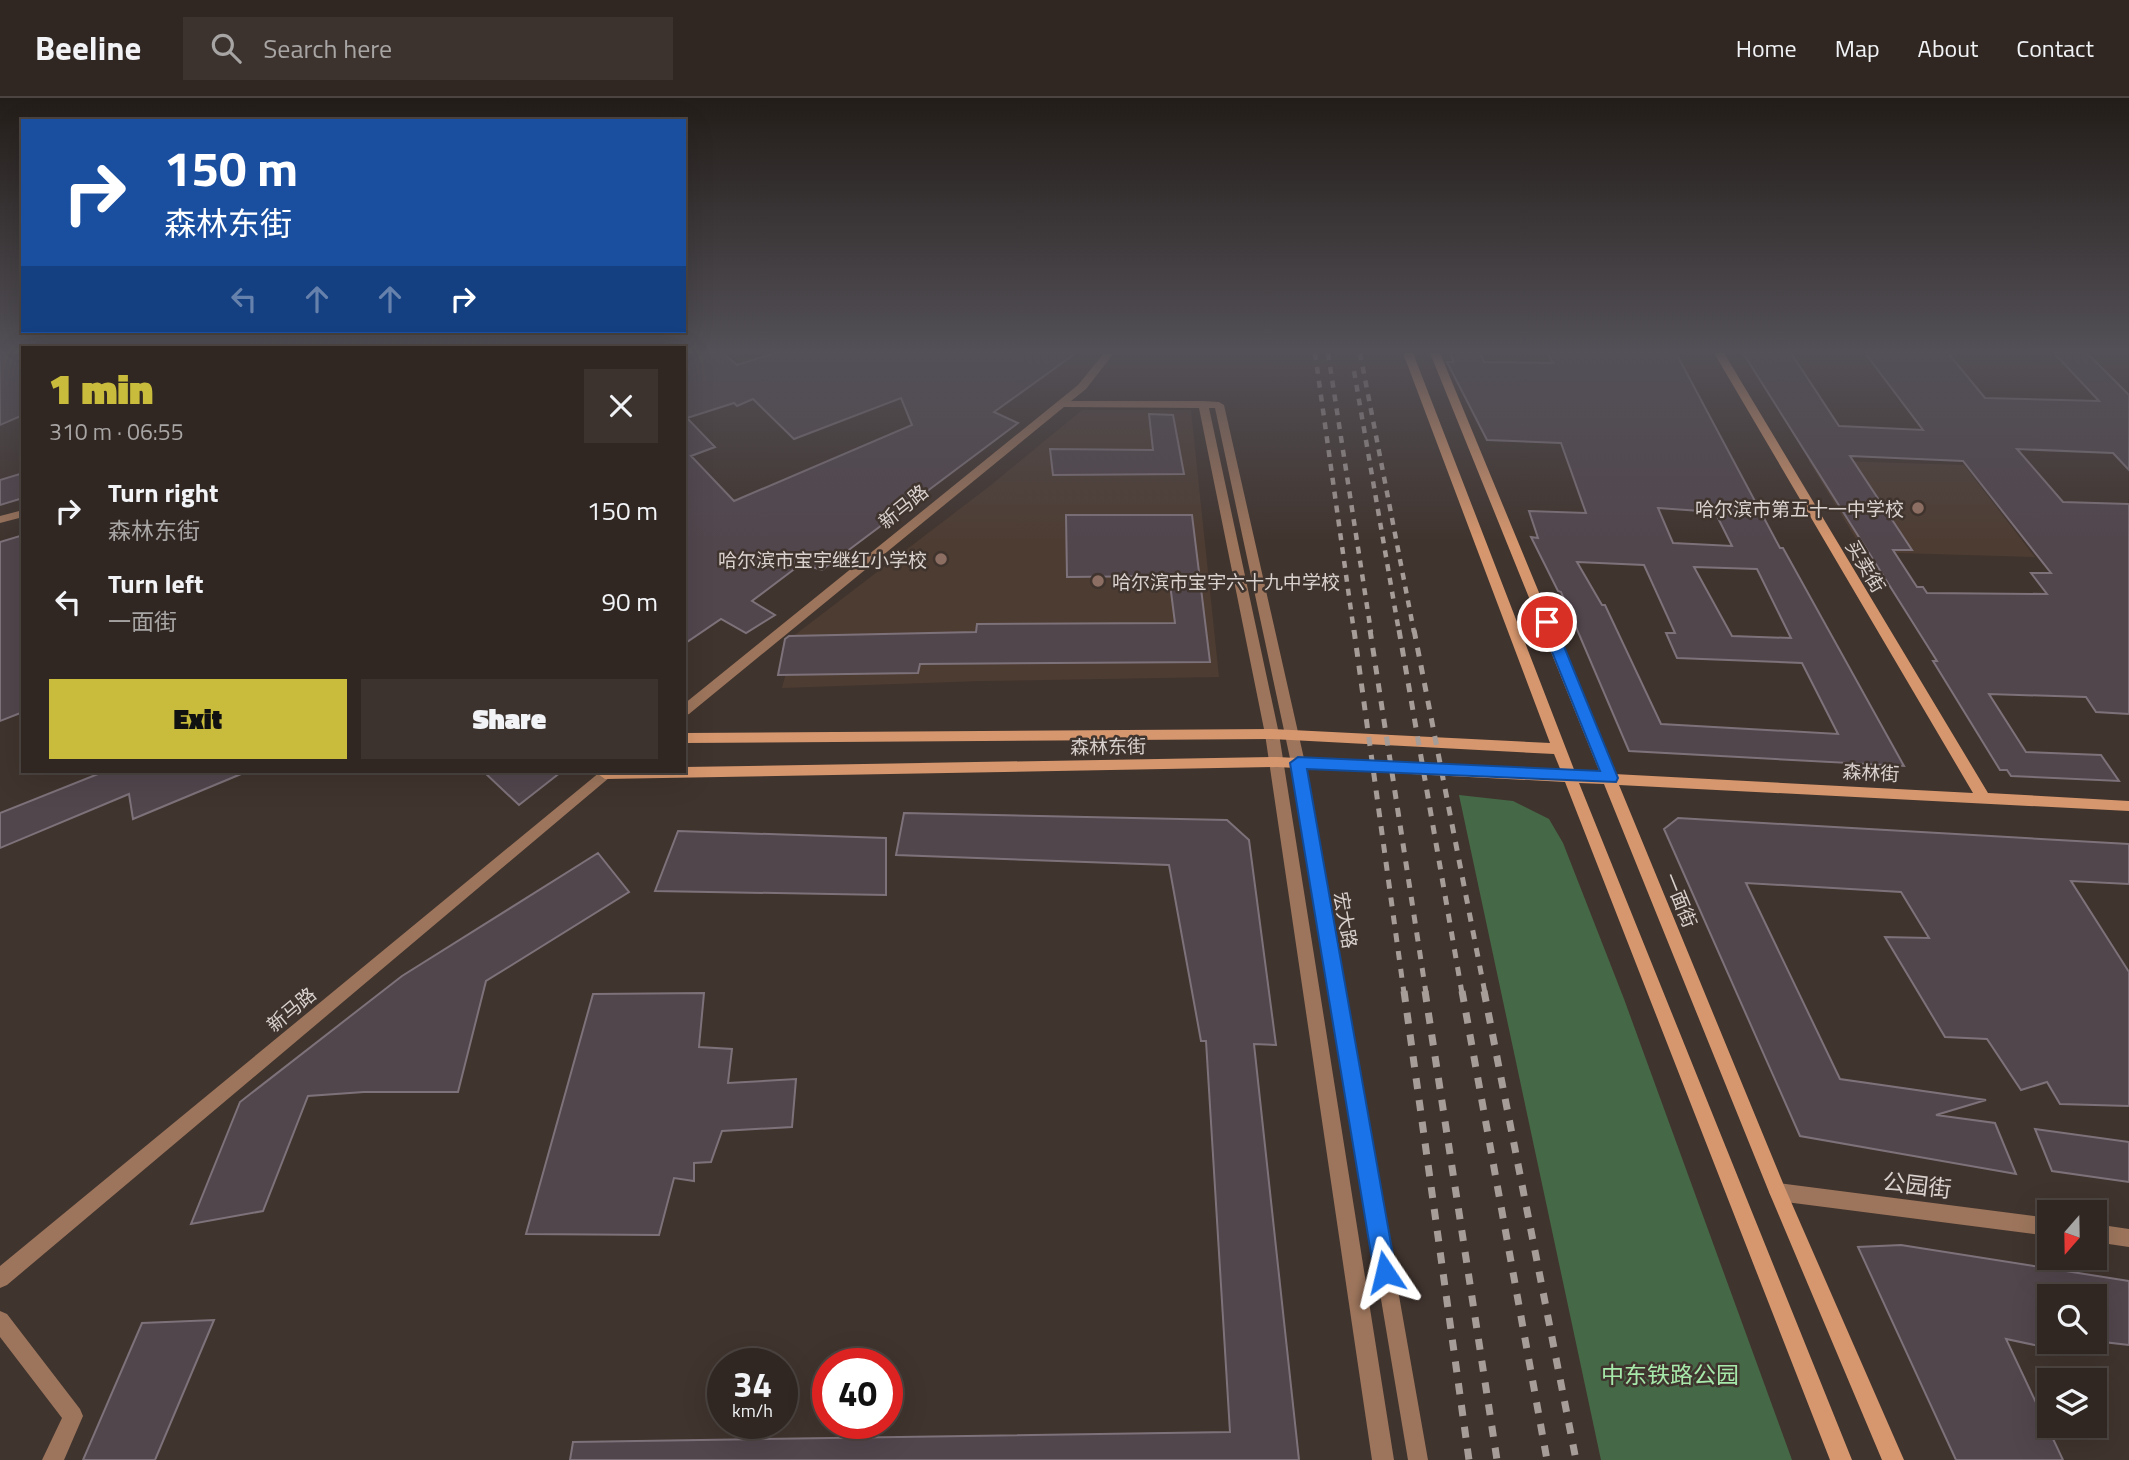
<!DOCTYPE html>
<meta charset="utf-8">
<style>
body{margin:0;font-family:"Titillium Web","Noto Sans SC",sans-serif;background:#3c332f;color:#f1f3f6;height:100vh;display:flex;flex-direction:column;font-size:26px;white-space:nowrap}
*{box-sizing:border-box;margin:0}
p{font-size:23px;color:#a8a5a5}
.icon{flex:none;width:38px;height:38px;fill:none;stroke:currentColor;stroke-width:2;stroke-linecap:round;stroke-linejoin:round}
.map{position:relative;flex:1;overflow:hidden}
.panel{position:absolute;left:21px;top:248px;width:665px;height:427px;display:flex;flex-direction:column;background:#302722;border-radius:0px;box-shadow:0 7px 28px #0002,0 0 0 2px #4b4440}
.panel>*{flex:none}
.top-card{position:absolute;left:21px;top:21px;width:665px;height:214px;border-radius:0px;box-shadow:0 7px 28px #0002,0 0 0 2px #4b4440;background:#1a4fa0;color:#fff;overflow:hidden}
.needle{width:46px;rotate:200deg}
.buttons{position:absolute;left:2037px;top:1102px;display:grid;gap:14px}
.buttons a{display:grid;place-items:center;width:70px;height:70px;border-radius:0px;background:#302722;box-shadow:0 7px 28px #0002,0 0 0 2px #4b4440;font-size:35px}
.speed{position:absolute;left:707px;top:1250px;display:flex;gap:14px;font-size:35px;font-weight:700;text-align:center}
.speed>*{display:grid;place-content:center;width:91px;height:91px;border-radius:50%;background:#302722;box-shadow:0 7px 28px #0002,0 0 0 2px #4b4440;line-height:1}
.speed small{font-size:18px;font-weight:400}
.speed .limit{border:10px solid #d22;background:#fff;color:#111}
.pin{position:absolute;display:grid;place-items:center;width:60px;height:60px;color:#fff;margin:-30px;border:4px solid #fff;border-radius:50%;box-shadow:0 2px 7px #0007}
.me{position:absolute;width:77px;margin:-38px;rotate:350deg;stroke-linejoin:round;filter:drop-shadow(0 0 5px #0008)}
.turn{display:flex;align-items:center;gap:24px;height:147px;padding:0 28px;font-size:32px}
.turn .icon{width:91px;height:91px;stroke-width:2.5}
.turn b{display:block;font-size:49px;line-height:60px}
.lanes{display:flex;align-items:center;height:66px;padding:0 28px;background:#0003;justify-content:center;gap:35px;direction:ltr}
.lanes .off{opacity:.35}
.round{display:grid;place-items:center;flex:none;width:74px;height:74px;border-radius:0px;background:#3c332f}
.overview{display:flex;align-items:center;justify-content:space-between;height:119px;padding:0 28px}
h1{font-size:42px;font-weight:800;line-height:52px;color:#c9bb3b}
.primary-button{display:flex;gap:14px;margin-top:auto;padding:14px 28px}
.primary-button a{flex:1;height:80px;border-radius:0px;background:#c9bb3b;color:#111;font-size:28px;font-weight:800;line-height:80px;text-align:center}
.primary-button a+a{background:#3c332f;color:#f1f3f6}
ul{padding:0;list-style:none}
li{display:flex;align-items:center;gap:21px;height:91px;padding:0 28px}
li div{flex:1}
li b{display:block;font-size:26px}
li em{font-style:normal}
header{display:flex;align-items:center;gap:42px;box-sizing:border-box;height:98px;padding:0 35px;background:#302722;border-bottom:2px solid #4b4440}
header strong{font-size:33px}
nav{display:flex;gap:38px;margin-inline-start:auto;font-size:24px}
.search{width:490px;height:63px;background:#3c332f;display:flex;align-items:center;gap:18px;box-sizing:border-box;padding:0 24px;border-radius:0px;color:#a8a5a5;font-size:26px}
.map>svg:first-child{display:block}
.built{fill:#4d3c32}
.green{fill:#456947}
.building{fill:#52464d;stroke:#7e727a;stroke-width:2;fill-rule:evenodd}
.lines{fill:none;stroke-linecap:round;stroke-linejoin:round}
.minor{fill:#9d755c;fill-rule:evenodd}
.tertiary{fill:#9d755c;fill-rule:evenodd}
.secondary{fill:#d6976e;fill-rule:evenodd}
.rail-far2{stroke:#a69c98;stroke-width:4.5;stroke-dasharray:7 7;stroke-linecap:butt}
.rail-far1{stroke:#a69c98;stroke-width:5;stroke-dasharray:9 9;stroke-linecap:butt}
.rail{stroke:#a69c98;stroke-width:7;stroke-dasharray:11 11;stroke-linecap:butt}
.route{fill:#1a73e8;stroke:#114b97;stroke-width:2}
.education-dot{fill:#8d6e63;stroke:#40342e;stroke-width:2.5}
.labels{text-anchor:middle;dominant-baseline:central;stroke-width:5;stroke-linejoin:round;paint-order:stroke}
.street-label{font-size:19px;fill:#d9d1ce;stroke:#40342e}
.poi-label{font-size:19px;fill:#d9d1ce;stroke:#40342e;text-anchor:end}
.near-street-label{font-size:23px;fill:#d9d1ce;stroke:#40342e}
.near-park-label{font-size:23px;fill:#a7e9aa;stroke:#40342e}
</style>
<header>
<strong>Beeline</strong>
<div class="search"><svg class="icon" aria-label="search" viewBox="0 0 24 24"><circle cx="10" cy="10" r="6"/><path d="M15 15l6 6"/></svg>Search here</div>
<nav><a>Home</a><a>Map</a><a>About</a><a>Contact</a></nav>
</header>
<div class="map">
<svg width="2129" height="1362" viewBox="0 0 2129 1362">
<rect width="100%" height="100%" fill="#40342e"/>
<path class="built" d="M1082 312H1191L1219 579 982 583 782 590 796 536 991 387Z
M1808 362 1964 367 2035 459 1864 454Z"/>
<path class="green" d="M1459 697 1513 703 1549 721 1563 745 1624 901 1792 1362H1601Z"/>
<path class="building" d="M0 255H23V317L0 327Z
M684 255H723L737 267 775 255H1076L994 314 1018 325 822 472 801 466 752 503 775 517 746 535 721 521 684 546ZM901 300 912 327 734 403 691 358 715 349 687 320 734 305 737 308 753 301 794 341Z
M1450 255H1480L1484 264 1553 265 1548 255H1676L1780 450H1783L1904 668 1629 653 1561 494 1558 493 1531 439 1538 440 1529 413 1586 415 1561 345 1487 342 1447 264H1454ZM1658 410 1715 414 1732 448 1673 445ZM1577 464 1644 467 1675 535H1666L1677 560 1802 565 1838 636 1661 626 1605 507H1602ZM1694 469 1757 471 1791 540 1732 538Z
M1743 255H1791L1839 328 1923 332 1865 255H1948L1985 300 2099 303 2054 255H2087L2129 297V372L2113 355 2017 351 2063 404 2129 406V616L2096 614 2086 599 1989 596 2026 654 2101 657 2119 683 2011 678 2007 672H2000L1933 563H1937ZM1850 358 1963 363 2051 475H2031L2047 496 1927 495 1923 489H1917L1893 452H1912Z
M1149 316 1173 317 1184 376 1053 377 1050 351 1153 352Z
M23 375V400L0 407V382Z
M1066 417H1192L1210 564 920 566 918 575 778 577 785 541 789 538 976 534 977 526 1175 525 1169 478 1067 479Z
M23 437V614L0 623V444Z
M103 674H246L133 721 129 696 0 750V715Z
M484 674H561L519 707Z
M904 715 1227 722 1249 742 1276 947 1254 946 1299 1362H570L573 1344 1230 1334 1206 943H1201L1169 767 896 757Z
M1678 720 2129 746V786L2071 783 2129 874V1008L2060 1006 2047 984 2021 992 1987 941 1945 939 1885 839 1929 840 1901 794 1746 785 1840 981 1986 1002 1936 1017 1995 1025 2016 1076 1800 1038 1664 731Z
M678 733 886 740V797L655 793Z
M598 755 629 794 486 883 458 994H364L308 998 263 1113 191 1126 240 1004 402 878Z
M704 895 699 949 732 951 728 985 796 981 792 1029 722 1033 711 1064 694 1065V1083L674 1080 659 1137 526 1136 593 896Z
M2035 1031 2129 1044V1084L2052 1073Z
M1901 1147 2129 1183V1247L2095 1243V1199H2049V1250L2006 1241 2063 1362H1956L1858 1149Z
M214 1222 155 1362H83L142 1225Z"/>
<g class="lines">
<path class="minor" d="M0 1213 7 1216 80 1311 83 1318 64 1362H42L62 1320 0 1239Z"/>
<path class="tertiary" d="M1104 255H1114L1086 291 1071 303H1203L1219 304 1224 307 1305 665 1428 1362H1408L1291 665 1215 310H1209L1279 636 1394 1362H1372L1265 636 1199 310 1064 309 689 616 684 618V606L1078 287Z
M23 412V419L0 425V418Z
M600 674H616L7 1187 0 1190V1168Z
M1778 1085 2049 1120V1138L1778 1103 1772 1100 1769 1094 1772 1088Z
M2095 1126 2129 1131V1149L2095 1144Z"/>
<path class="secondary" d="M1403 255H1413L1575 674 1600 675 1430 255H1440L1614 676 1973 695 1714 255H1724L1988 695 2129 703V713L1619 687 1785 1090 1904 1362H1882L1769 1094 1604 686 1579 685 1852 1362H1830L1565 684 1277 669 605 681 598 676 599 674H684V669L1277 659 1561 673 1554 656 1272 641 684 645V635L1272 631 1550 645Z"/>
<path class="rail-far2" d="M1315 255 1354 534
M1328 255 1371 534
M1360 255 1414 534
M1354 273 1399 534"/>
<path class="rail-far1" d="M1354 532 1404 895
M1370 532 1426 895
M1399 532 1462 895
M1414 532 1485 895"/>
<path class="rail" d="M1404 893 1469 1362
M1425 893 1497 1362
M1462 893 1547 1362
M1484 893 1576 1362"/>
</g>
<linearGradient id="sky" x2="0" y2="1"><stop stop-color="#231d19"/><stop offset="0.57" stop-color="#535057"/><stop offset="1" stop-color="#535057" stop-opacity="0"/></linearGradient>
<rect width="2129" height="445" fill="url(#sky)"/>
<path class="route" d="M1547 519 1554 524 1618 680 1616 684 1307 671 1396 1174 1393 1182 1385 1185 1378 1182 1374 1174 1290 665 1298 659 1600 673 1540 524Z"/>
<g class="education-dot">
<circle cx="1918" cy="410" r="7"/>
<circle cx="941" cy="461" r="7"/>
<circle cx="1098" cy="483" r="7"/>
</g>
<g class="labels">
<g class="street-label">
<text transform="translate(903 408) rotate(-39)">新马路</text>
<text transform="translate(1866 468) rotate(59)">买卖街</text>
<text transform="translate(1108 648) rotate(-1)">森林东街</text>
<text transform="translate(1871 674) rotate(3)">森林街</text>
<text transform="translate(1681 802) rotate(68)">一面街</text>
<text transform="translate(1346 822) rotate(80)">宏大路</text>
<text transform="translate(291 911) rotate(-40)">新马路</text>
</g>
<g class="poi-label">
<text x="1904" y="410">哈尔滨市第五十一中学校</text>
<text x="927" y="461">哈尔滨市宝宇继红小学校</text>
<text x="1112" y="483" text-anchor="start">哈尔滨市宝宇六十九中学校</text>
</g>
<g class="near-street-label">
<text transform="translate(1917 1087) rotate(7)">公园街</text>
</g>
<g class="near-park-label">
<text x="1670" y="1276">中东铁路公园</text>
</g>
</g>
</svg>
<div class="buttons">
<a><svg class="needle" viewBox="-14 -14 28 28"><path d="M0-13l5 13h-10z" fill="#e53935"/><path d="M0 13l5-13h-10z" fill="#a8a5a5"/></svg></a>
<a><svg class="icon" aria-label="search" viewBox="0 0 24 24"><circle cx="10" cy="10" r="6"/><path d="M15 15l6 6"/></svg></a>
<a><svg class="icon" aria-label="layers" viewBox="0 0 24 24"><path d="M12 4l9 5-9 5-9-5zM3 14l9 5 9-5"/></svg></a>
</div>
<div class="speed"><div>34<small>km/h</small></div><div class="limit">40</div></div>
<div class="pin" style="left:1547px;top:524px;background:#d93025"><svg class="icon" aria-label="arrive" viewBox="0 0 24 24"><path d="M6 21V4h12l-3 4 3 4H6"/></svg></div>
<svg class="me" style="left:1385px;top:1174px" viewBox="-20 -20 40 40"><path d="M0-17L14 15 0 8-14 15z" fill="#1a73e8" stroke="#fff" stroke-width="4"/></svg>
<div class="top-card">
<div class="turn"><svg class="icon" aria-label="right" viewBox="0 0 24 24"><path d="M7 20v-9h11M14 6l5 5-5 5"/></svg><div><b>150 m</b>森林东街</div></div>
<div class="lanes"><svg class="icon off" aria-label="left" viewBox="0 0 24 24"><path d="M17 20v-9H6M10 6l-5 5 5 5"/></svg><svg class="icon off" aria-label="ahead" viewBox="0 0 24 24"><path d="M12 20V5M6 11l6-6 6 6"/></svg><svg class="icon off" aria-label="ahead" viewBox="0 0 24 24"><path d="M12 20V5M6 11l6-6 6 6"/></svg><svg class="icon" aria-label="right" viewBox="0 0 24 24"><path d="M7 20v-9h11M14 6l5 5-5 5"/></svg></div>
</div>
<section class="panel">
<div class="overview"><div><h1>1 min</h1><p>310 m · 06:55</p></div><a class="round"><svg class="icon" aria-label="close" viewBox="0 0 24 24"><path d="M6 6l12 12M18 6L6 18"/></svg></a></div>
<ul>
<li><svg class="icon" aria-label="right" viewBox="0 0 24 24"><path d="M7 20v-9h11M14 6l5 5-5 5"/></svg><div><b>Turn right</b><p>森林东街</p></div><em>150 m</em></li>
<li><svg class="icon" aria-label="left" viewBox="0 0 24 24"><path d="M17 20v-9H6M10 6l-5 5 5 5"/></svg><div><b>Turn left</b><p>一面街</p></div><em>90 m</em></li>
</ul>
<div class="primary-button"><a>Exit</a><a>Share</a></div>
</section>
</div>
